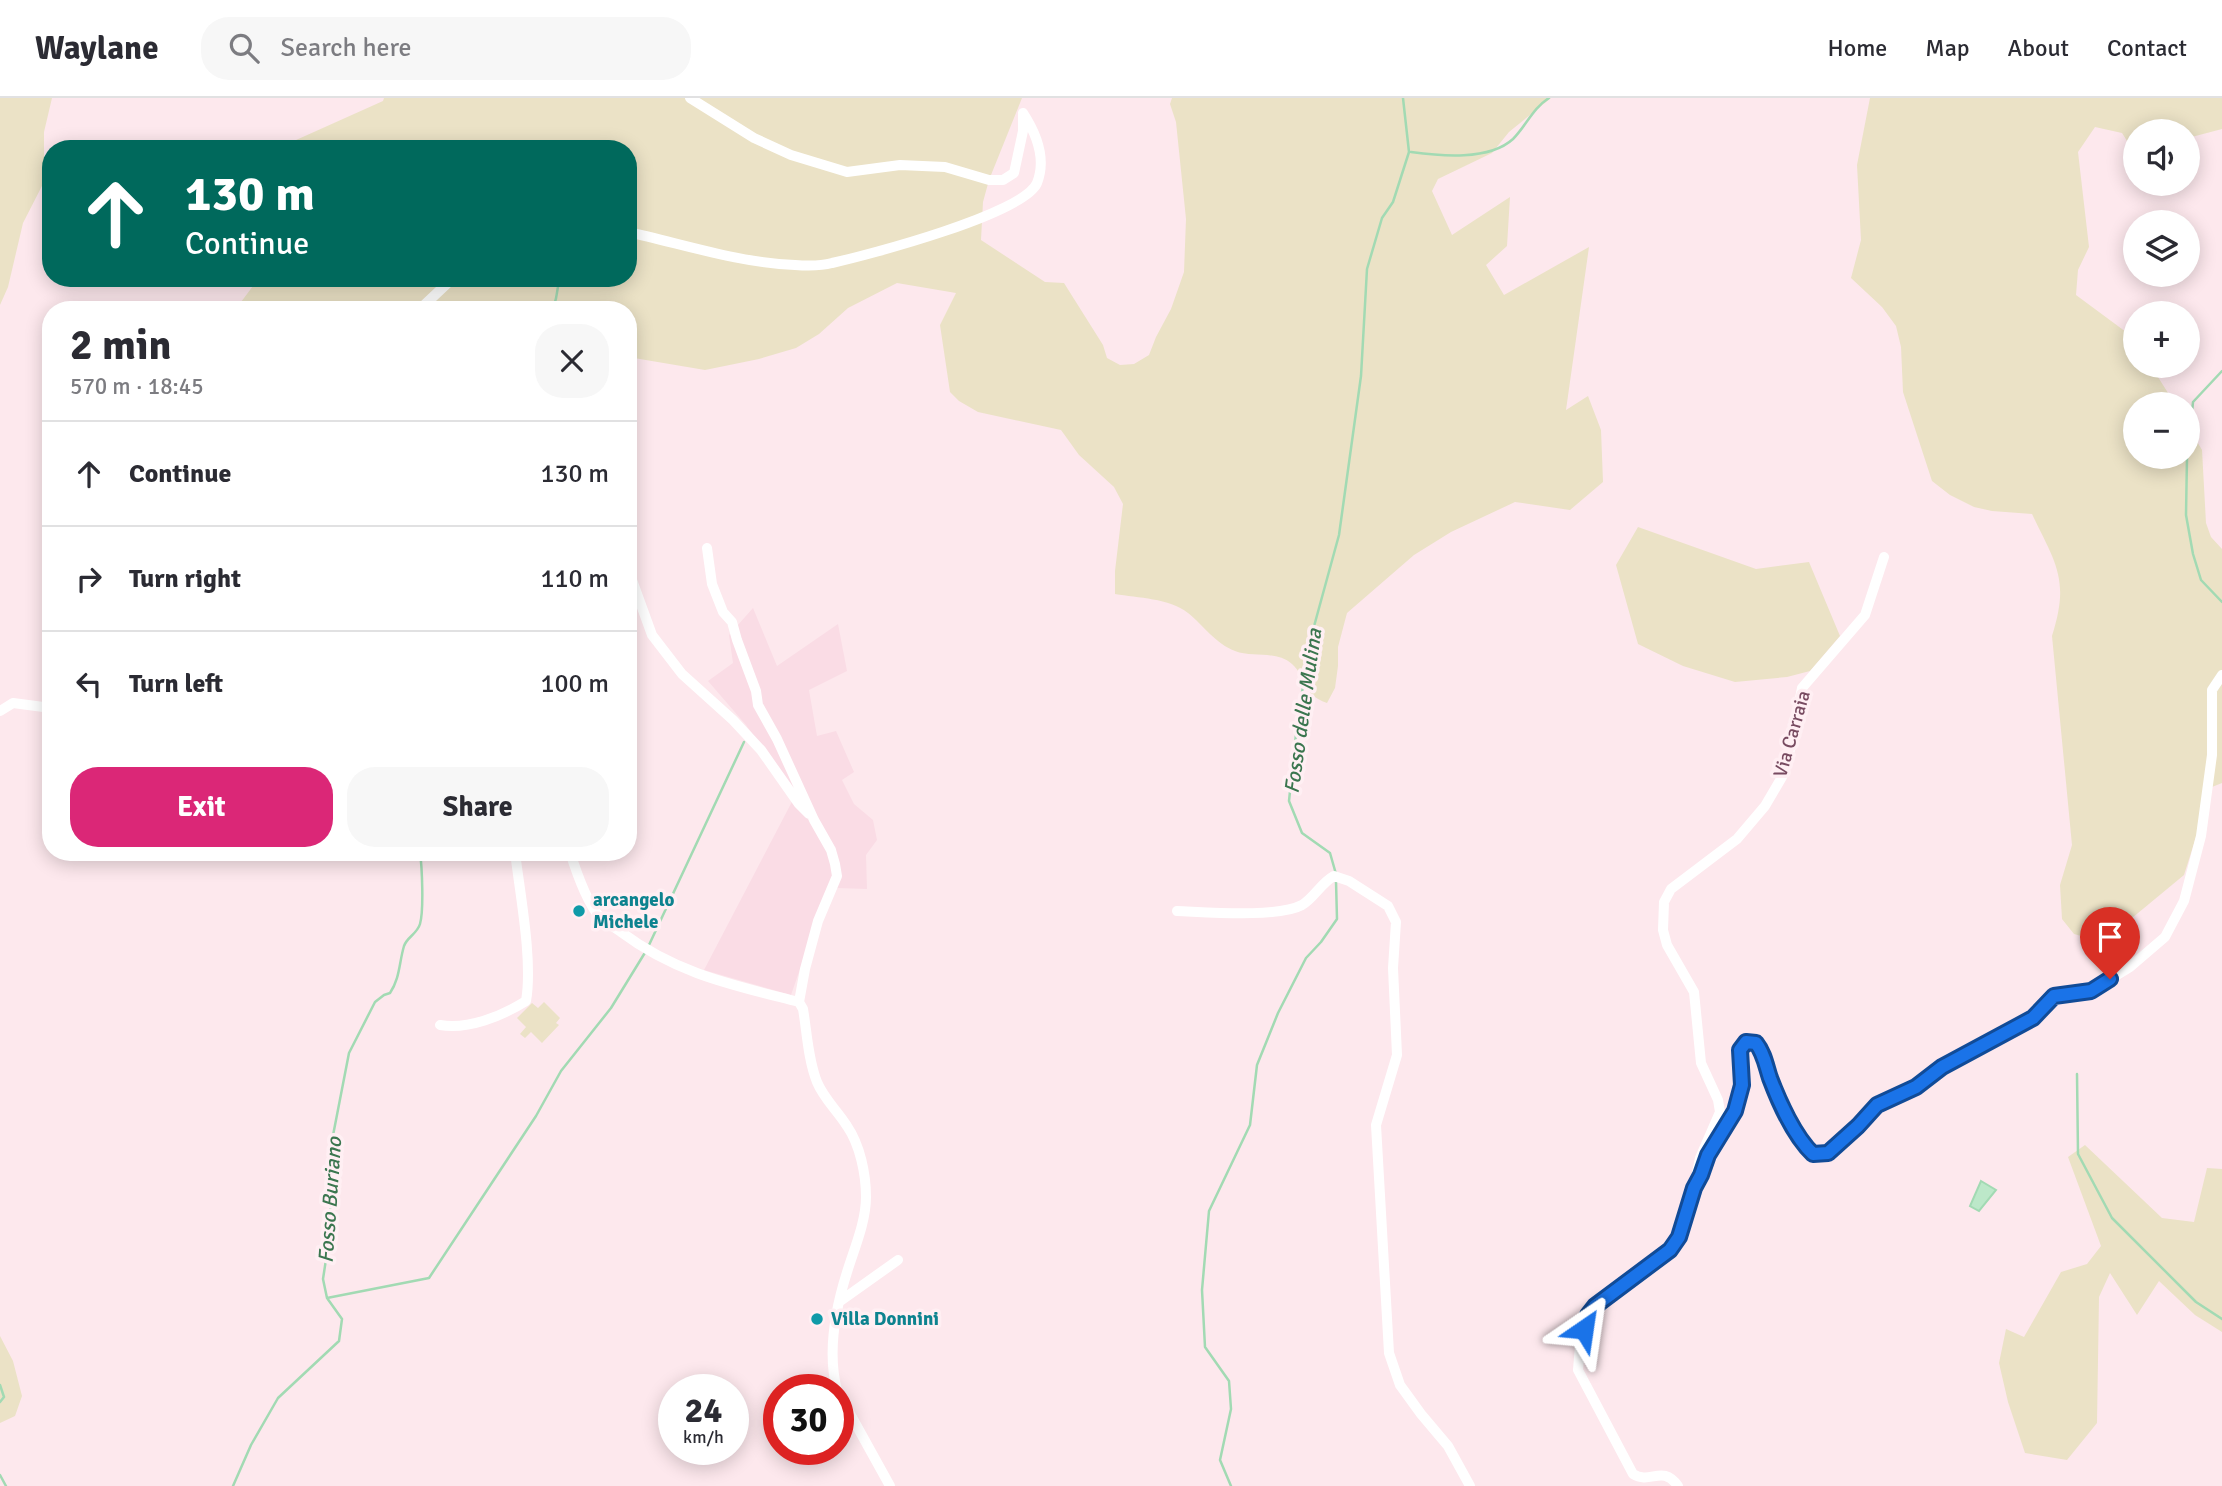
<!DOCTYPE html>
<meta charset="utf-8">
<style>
body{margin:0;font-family:Signika,sans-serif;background:#f7f7f7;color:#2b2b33;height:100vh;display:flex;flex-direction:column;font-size:26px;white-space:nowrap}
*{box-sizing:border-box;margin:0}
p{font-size:23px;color:#7c7c81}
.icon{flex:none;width:38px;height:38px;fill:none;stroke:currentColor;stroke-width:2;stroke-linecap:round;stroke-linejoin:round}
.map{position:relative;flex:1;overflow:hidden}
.drawer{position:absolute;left:42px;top:203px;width:595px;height:560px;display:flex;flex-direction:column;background:#fff;border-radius:28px;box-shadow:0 4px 18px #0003}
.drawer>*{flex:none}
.guide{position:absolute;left:42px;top:42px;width:595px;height:147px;border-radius:28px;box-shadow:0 4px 18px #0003;background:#00695c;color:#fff;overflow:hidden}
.fabs{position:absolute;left:2123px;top:21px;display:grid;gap:14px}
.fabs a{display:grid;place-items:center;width:77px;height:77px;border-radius:50%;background:#fff;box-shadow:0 4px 18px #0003;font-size:35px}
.speed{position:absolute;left:658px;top:1276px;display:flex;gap:14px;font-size:35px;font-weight:700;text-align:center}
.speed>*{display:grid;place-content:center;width:91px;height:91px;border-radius:50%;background:#fff;box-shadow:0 4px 18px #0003;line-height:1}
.speed small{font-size:18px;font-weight:400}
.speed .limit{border:10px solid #d22;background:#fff;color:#111}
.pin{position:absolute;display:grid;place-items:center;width:60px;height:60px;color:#fff;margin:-72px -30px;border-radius:50% 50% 50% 0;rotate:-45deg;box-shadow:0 0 7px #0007}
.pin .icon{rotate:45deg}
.me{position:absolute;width:77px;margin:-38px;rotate:32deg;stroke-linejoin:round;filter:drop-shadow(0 0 5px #0008)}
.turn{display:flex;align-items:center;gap:24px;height:147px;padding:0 28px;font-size:32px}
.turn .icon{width:91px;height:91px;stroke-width:2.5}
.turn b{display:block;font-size:49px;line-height:60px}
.round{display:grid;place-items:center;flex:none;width:74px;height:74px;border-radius:28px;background:#f7f7f7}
.headline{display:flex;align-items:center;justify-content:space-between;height:119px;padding:0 28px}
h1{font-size:42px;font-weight:700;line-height:52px}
.cta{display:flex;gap:14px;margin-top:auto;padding:14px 28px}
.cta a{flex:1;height:80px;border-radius:28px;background:#db2777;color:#fff;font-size:28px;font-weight:700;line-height:80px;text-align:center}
.cta a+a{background:#f7f7f7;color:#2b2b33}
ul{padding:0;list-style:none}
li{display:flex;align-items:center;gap:21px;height:105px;padding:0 28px;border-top:2px solid #e1e1e2}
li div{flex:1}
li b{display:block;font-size:26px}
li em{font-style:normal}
header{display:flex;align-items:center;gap:42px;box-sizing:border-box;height:98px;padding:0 35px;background:#fff;border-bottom:2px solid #e1e1e2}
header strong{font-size:33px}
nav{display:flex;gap:38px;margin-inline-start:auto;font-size:24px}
.search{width:490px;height:63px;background:#f7f7f7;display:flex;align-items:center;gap:18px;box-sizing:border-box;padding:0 24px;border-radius:28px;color:#7c7c81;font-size:26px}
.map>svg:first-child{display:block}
.residential{fill:#fadce5}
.green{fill:#ebe2c6}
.water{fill:#bce8c9;stroke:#a2dab3;stroke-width:2}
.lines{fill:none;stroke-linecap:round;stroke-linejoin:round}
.stream{stroke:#a2dab3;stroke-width:2.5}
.minor{stroke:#fff;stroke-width:10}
.route-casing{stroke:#114b97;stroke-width:18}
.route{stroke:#1a73e8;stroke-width:12}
.culture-dot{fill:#0f9aa8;stroke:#ffeff3;stroke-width:2.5}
.labels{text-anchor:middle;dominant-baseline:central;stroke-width:7;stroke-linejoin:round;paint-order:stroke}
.street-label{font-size:19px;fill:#784b61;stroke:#ffeff3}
.culture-label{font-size:19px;font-weight:bold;fill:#0d838f;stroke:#ffeff3;text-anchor:start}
.water-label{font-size:21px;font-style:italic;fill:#3b764f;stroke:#ffeff3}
</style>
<header>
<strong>Waylane</strong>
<div class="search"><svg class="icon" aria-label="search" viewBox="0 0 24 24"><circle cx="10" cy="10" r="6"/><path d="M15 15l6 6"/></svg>Search here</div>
<nav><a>Home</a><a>Map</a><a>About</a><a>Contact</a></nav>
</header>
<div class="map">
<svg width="2222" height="1388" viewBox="0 0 2222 1388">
<rect width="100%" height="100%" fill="#fde8ed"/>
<path class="residential" d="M753 510 777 568 838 526 847 573 809 592 817 638 836 633 854 674 842 682 854 706 873 722 877 742 866 757 867 791 837 790 827 793 791 897 704 872 796 696 746 627 708 583 733 565 729 537Z"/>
<path class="green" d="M0 0H52L44 34V84L23 125 8 189 0 207Z
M384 0H1022L989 82 983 104 981 142 1045 184 1064 185 1103 247 1107 260 1120 267 1134 266 1149 257 1156 239 1171 211 1184 174 1186 121 1176 24 1170 6 1172 0H1551L1509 34 1492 55 1438 81 1432 93 1452 137 1510 99 1507 148 1486 167 1504 197 1589 149 1566 312 1588 298 1601 332 1603 384 1570 412 1515 404 1451 434 1414 457 1347 515 1338 549V568L1335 590 1327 605C1301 596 1308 581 1292 566 1276 552 1253 560 1235 553 1216 546 1203 527 1188 515 1169 500 1138 500 1115 496V473L1123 406 1114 389 1079 357 1061 332 978 314 959 303 950 294 940 227 956 195 897 185 848 210 819 236 796 250 759 261 705 272 628 259V212H235L259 180H628V51H276L383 3Z
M1870 0H2222V31L2188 40V33H2135L2134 54 2122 35 2095 29 2078 54 2089 149 2078 172 2076 197 2126 234 2135 245V268H2151L2175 306H2135V359H2188V328L2202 352 2206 425 2211 439 2222 451V685L2212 689 2184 777 2103 844 2074 836 2062 821 2060 787 2072 747 2052 538C2070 482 2056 466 2032 416L1992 413 1974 409 1950 397 1932 383 1903 294 1901 249 1896 228 1882 209 1851 180 1861 142 1857 67Z
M1638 429 1756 471 1809 464 1840 538 1810 573 1787 579 1735 584 1683 568 1638 546 1616 467Z
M544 904 560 920 556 925 559 927 542 945 531 934 525 940 520 936 526 929 517 920 532 905 538 910Z
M2085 1047 2162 1120 2194 1124 2207 1070 2222 1071V1234L2195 1217 2159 1183 2137 1217 2110 1175 2099 1199 2097 1325 2067 1362 2025 1355 2008 1304 1999 1265 2006 1231 2024 1239 2061 1174 2087 1166 2101 1148 2068 1059Z
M0 1238 13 1263 22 1298 15 1318 0 1325Z"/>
<path class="water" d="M1981 1083 1996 1092 1979 1113 1970 1108Z"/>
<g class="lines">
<path class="stream" d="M1411 54C1440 58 1489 63 1513 41 1526 28 1533 10 1549 0
M551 212C559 202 555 191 561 180
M2188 356 2193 304 2222 273
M2187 359 2186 417 2193 456 2201 482 2222 504
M1336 776 1330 755 1302 735 1289 703 1298 617 1313 532 1339 437 1361 278 1367 171 1382 120 1393 104 1409 54 1403 0
M649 847 744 644
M2077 976 2078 1056 2112 1120 2196 1204 2222 1221
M327 1200 429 1180 536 1018 561 973 611 910 646 853
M0 1287 4 1299 0 1304
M0 1377 6 1388
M233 1388 251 1347 278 1300 339 1243 342 1221 327 1200 323 1181 331 1129 329 1058 349 955 375 904 384 897 390 895C400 880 399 865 404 848 407 839 417 836 420 826 424 812 422 769 420 754
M1231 1388 1220 1362 1231 1311 1229 1283 1205 1249 1202 1192 1209 1113 1250 1027 1257 967 1278 915 1306 860 1321 844 1337 821 1336 783"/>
<path class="minor" d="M690 0 754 40 791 57 847 74 900 67 945 69 989 82H1003L1014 75 1023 33V17
M628 134C683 146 739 165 795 167 807 168 821 168 832 165 868 157 1024 116 1037 85 1047 60 1036 35 1023 15
M419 212 453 180
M707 450 712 486 723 514 732 524 737 542 756 593 758 607 777 641 814 722 831 752 835 766 837 778 818 823 805 871 799 904 803 911C807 934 808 962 817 984 824 1001 837 1012 847 1028 860 1047 866 1076 866 1099 866 1123 855 1149 848 1171 836 1208 827 1254 837 1292
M628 471 652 537 682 576 733 622 761 652 799 706 809 716
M0 613 13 605 51 610
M570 754C576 773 586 803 599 818 605 824 614 829 621 834 677 876 733 887 799 904
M1177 813C1206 814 1278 820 1302 807 1314 800 1321 785 1334 778L1349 783 1388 808 1396 824 1393 870 1397 957 1376 1027 1389 1255 1400 1287 1421 1316 1448 1348 1470 1388
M440 927C468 932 502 918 526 903 533 863 520 796 515 754
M1699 1081 1708 1057 1735 1013 1742 987 1739 952 1747 944 1757 945C1765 955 1766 968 1770 980 1778 1004 1796 1039 1813 1056L1827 1055 1858 1028 1877 1007 1916 989 1942 969 2033 921 2054 898 2091 893 2130 869 2165 839 2184 803 2201 738 2212 657V592L2222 577
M839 1204 898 1162
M838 1294 890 1388
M1678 1388C1662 1366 1651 1387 1633 1376L1578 1272 1580 1247 1589 1217 1595 1208 1670 1151 1679 1139 1694 1090 1700 1060 1720 1014 1718 1002 1701 965 1694 894 1667 847 1663 832 1664 804 1671 791 1737 741 1765 708 1782 679 1791 648 1802 590 1865 517 1884 459"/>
</g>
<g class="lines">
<defs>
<path id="route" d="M1584 1231 1588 1217 1595 1208 1670 1152 1679 1139 1694 1090 1701 1077 1708 1057 1735 1013 1742 987 1740 952 1746 944 1756 945C1764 955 1766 968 1770 980 1779 1004 1795 1039 1813 1056L1828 1055 1858 1028 1877 1007 1916 989 1942 969 2033 920 2054 898 2091 893 2110 881"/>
</defs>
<use href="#route" class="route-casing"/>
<use href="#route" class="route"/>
</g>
<g class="culture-dot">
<circle cx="579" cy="813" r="7"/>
<circle cx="817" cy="1221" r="7"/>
</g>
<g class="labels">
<g class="street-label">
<text transform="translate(1792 636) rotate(-74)">Via Carraia</text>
</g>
<g class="culture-label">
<text x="593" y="802">arcangelo<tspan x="593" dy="22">Michele</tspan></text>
<text x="831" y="1221">Villa Donnini</text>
</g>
<g class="water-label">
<text transform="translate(1303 613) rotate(-82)">Fosso delle Mulina</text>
<text transform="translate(330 1102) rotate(-86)">Fosso Buriano</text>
</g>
</g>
</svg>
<div class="fabs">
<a><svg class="icon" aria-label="sound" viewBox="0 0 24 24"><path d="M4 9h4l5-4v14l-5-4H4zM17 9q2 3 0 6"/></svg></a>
<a><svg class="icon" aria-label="layers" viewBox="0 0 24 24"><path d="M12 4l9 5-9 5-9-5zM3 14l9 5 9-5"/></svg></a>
<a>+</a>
<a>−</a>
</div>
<div class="speed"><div>24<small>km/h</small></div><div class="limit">30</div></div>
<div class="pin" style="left:2110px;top:881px;background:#d93025"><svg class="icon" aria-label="arrive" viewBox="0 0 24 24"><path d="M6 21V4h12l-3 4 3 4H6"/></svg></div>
<svg class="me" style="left:1584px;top:1231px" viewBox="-20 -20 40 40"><path d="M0-17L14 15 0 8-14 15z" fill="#1a73e8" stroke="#fff" stroke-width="4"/></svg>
<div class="guide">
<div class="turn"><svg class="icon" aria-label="ahead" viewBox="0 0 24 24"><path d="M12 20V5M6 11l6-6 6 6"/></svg><div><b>130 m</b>Continue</div></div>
</div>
<section class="drawer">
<div class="headline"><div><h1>2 min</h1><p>570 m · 18:45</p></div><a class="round"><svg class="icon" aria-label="close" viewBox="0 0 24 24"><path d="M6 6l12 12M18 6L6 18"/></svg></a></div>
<ul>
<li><svg class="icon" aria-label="ahead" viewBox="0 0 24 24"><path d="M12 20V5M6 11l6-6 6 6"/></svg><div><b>Continue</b></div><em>130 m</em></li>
<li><svg class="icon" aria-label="right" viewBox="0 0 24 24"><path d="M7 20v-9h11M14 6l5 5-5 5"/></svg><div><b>Turn right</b></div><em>110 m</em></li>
<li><svg class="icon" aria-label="left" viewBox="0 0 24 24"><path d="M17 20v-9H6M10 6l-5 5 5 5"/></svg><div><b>Turn left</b></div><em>100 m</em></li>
</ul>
<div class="cta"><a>Exit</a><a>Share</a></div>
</section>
</div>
